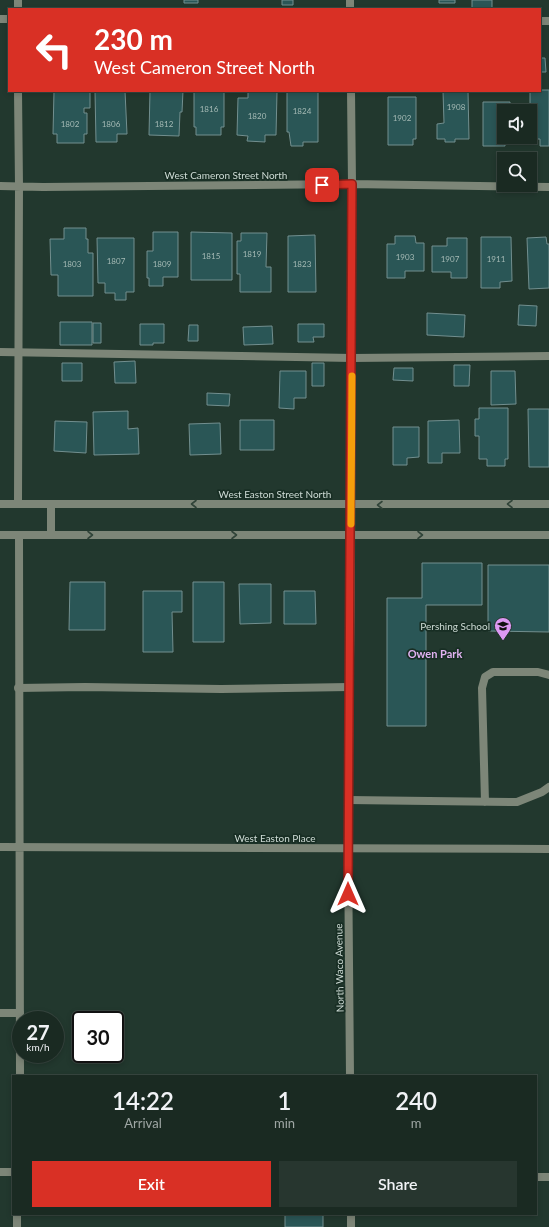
<!DOCTYPE html>
<style>
body{margin:0;font-family:Lato,sans-serif;background:#27362f;color:#f1f3f6;height:100vh;display:flex;flex-direction:column;font-size:15px;white-space:nowrap}
*{box-sizing:border-box;margin:0}
p{font-size:13px;color:#9fa7a5}
.icon{flex:none;width:22px;height:22px;fill:none;stroke:currentColor;stroke-width:2;stroke-linecap:round;stroke-linejoin:round}
.map{position:relative;flex:1;overflow:hidden}
.details{position:absolute;left:12px;top:1075px;width:525px;height:140px;display:flex;flex-direction:column;background:#1a2a22;border-radius:0px;box-shadow:0 2px 6px #0003,0 0 0 1px #384640}
.details>*{flex:none}
.guide{position:absolute;left:8px;top:8px;width:533px;height:84px;border-radius:0px;box-shadow:0 2px 6px #0003,0 0 0 1px #384640;background:#d93025;color:#fff;overflow:hidden}
.fabs{position:absolute;left:497px;top:104px;display:grid;gap:8px}
.fabs a{display:grid;place-items:center;width:40px;height:40px;border-radius:0px;background:#1a2a22;box-shadow:0 2px 6px #0003,0 0 0 1px #384640;font-size:20px}
.speed{position:absolute;left:12px;top:1011px;display:flex;gap:8px;font-size:20px;font-weight:700;text-align:center}
.speed>*{display:grid;place-content:center;width:52px;height:52px;border-radius:50%;background:#1a2a22;box-shadow:0 2px 6px #0003,0 0 0 1px #384640;line-height:1}
.speed small{font-size:10px;font-weight:400}
.speed .limit{border:2px solid #111;border-radius:6px;background:#fff;color:#111}
.pin{position:absolute;display:grid;place-items:center;width:34px;height:34px;color:#fff;margin:-17px;border-radius:8px;box-shadow:0 2px 6px #0006}
.me{position:absolute;width:44px;margin:-22px;rotate:0deg;stroke-linejoin:round;filter:drop-shadow(0 0 3px #0008)}
.turn{display:flex;align-items:center;gap:14px;height:84px;padding:0 20px;font-size:18px}
.turn .icon{width:52px;height:52px;stroke-width:2.5}
.turn b{display:block;font-size:28px;line-height:34px}
.eta{display:flex;justify-content:space-evenly;align-items:center;height:68px;text-align:center}
.eta b{font-size:24px;font-weight:600;line-height:28px}
.action{display:flex;gap:8px;margin-top:auto;padding:8px 20px}
.action a{flex:1;height:46px;border-radius:0px;background:#d93025;color:#fff;font-size:16px;font-weight:600;line-height:46px;text-align:center}
.action a+a{background:#27362f;color:#f1f3f6}
.map>svg:first-child{display:block}
.building{fill:#2a5656;stroke:#728f8f}
.lines{fill:none;stroke-linecap:round;stroke-linejoin:round}
.service{stroke:#7d8678;stroke-width:8}
.minor{stroke:#7d8678;stroke-width:8}
.oneway{stroke:#314439}
.route-casing{stroke:#8d1f18;stroke-width:10}
.route{stroke:#d93025;stroke-width:7}
.slow{stroke:#f59e0b;stroke-width:7}
.labels{text-anchor:middle;dominant-baseline:central;stroke-width:3.5;stroke-linejoin:round;paint-order:stroke}
.number-label{font-size:8px;fill:#a5bab5}
.street-label{font-size:10px;fill:#cedbd5;stroke:#182e24}
.poi-label{font-size:10px;fill:#cedbd5;stroke:#182e24;text-anchor:end}
.neighbourhood-label{font-size:11px;font-weight:bold;fill:#e1b2f1;stroke:#182e24}
</style>
<div class="map">
<svg width="549" height="1227" viewBox="0 0 549 1227">
<rect width="100%" height="100%" fill="#22382e"/>
<path class="building" d="M184 0H198V3H184Z
M282 0H293V5H282Z
M439 0H455V3H439Z
M472 0H492V9H472Z
M540 58H545L546 72H540Z
M540 90H549V146H540V139H530V91H540Z
M54 91H90V108H84V113H87V134H84V143H57V134H53Z
M95 91H125L127 134H117V142H96Z
M150 91H183L182 112H180L179 136 149 135Z
M194 91H224V127H221V135H196V127H194Z
M248 91 277 92 276 135H265V142L247 141 248 136 237 135 238 98H248Z
M287 91H318V142H303V146H291L289 132H287Z
M443 91H468L469 139H455V142H445V139H437V124L444 123Z
M388 97H416V139H413V145H388Z
M483 102H510V111H504V137H514V139H505V146H483Z
M64 228H86V239H88V253H93V296H58V275H51L50 239H64Z
M153 232H178V277H163V286H149V278H147V251H153Z
M191 232 232 233V280H191Z
M241 233H267L266 267H271V292H240V274H237V241H241Z
M315 235 316 292H288V236Z
M395 236H415L416 243H424V271H405V278H387V244H395Z
M481 237H511L512 281 500 282V288H481Z
M546 237 547 244H549V288L529 289 527 238Z
M97 238H134V292H126V300H115V293H105V283H98Z
M447 238H467V278H451V272H432V246H447Z
M519 305 537 306 536 326 518 325Z
M427 313 465 315 464 337 427 335Z
M60 322H92V345H60Z
M93 323H101V343H93Z
M140 324H164V343H153V345H140Z
M298 324H324V337H313L314 342H298Z
M189 325H198V341H188Z
M272 326 273 344 244 345 243 327Z
M135 361 136 383H115L114 362Z
M62 363H82V381H62Z
M312 363H324V386H312Z
M454 365H470L469 386H454Z
M394 368H413V381L393 380Z
M280 371H306V398H294V409L279 408Z
M491 371H515L516 404 491 405Z
M207 393 230 394 229 406 207 405Z
M479 408H508V459H505V466H487V459H479V436H475V419H479Z
M528 409H549V467H529Z
M128 411V429L138 428 139 454 94 455 93 412Z
M240 420H274V450H240Z
M459 420 460 453H442V463H428V421Z
M55 421 87 422 86 453 54 451Z
M220 423 221 454 190 455 189 424Z
M393 427H419V457L407 458V465H393Z
M422 563H482V605H426V726H387V598H422Z
M488 565H549V632L488 631Z
M70 582H105V630H69Z
M193 582H224V642H193Z
M239 584H271V623L240 624Z
M143 591H182V612H172L173 652H143Z
M284 591H315L316 624H284Z
M285 1214H323V1227H285Z"/>
<g class="lines">
<path class="service" d="M0 19H9
M540 21H549
M0 352 352 358 549 356
M18 688 85 687 221 689 349 687
M348 800 517 802 542 792 549 787
M485 802 482 688 485 677 493 672H538L549 675
M0 1013H20"/>
<path class="minor" d="M18 9V0
M350 9V0
M18 91 19 186 18 504
M0 186 43 187 352 184 549 187
M0 504H549
M51 504V535
M0 535H549
M19 535 20 1076
M0 847 549 849
M350 1076 348 848 351 566 352 184 351 91
M0 1172H13
M536 1177H549
M17 1214V1227
M351 1214V1227"/>
</g>
<defs><path id="oneway-chevron" d="M-2-3.5L2.5 0L-2 3.5" fill="none" stroke-width="1.6" stroke-linecap="round" stroke-linejoin="round"/></defs>
<g class="oneway">
<use href="#oneway-chevron" transform="translate(194 504) rotate(-180)"/>
<use href="#oneway-chevron" transform="translate(510 504) rotate(180)"/>
<use href="#oneway-chevron" transform="translate(380 505) rotate(-180)"/>
<use href="#oneway-chevron" transform="translate(90 535)"/>
<use href="#oneway-chevron" transform="translate(234 535)"/>
<use href="#oneway-chevron" transform="translate(420 535)"/>
</g>
<g class="lines">
<defs>
<path id="route" d="M322 185 352 184 348 894"/>
</defs>
<use href="#route" class="route-casing"/>
<use href="#route" class="route"/>
<path class="slow" d="M351 524 352 376"/>
</g>
<defs>
<symbol id="school-pin" viewBox="-11 -11 22 30"><path d="M0 17L-7.5 6A9.5 9.5 0 1 1 7.5 6Z" fill="#dd99f3" stroke="#182e24"/><path d="M0-5L7-2L0 1L-7-2ZM-4 1L0 2.5L4 1V4Q0 6-4 4Z" fill="#111"/></symbol>
</defs>
<g fill-rule="evenodd">
<use href="#school-pin" x="493" y="616" width="20" height="27"/>
</g>
<g class="labels">
<g class="number-label">
<text x="456" y="107">1908</text>
<text x="209" y="109">1816</text>
<text x="302" y="111">1824</text>
<text x="257" y="116">1820</text>
<text x="402" y="118">1902</text>
<text x="70" y="124">1802</text>
<text x="111" y="124">1806</text>
<text x="164" y="124">1812</text>
<text x="252" y="254">1819</text>
<text x="211" y="256">1815</text>
<text x="405" y="257">1903</text>
<text x="450" y="259">1907</text>
<text x="496" y="259">1911</text>
<text x="116" y="261">1807</text>
<text x="72" y="264">1803</text>
<text x="162" y="264">1809</text>
<text x="302" y="264">1823</text>
</g>
<g class="street-label">
<text x="226" y="175">West Cameron Street North</text>
<text x="275" y="494">West Easton Street North</text>
<text x="275" y="838">West Easton Place</text>
<text transform="translate(339 968) rotate(-91)">North Waco Avenue</text>
</g>
<g class="poi-label">
<text x="490" y="626">Pershing School</text>
</g>
<g class="neighbourhood-label">
<text x="435" y="653">Owen Park</text>
</g>
</g>
</svg>
<div class="fabs">
<a><svg class="icon" aria-label="sound" viewBox="0 0 24 24"><path d="M4 9h4l5-4v14l-5-4H4zM17 9q2 3 0 6"/></svg></a>
<a><svg class="icon" aria-label="search" viewBox="0 0 24 24"><circle cx="10" cy="10" r="6"/><path d="M15 15l6 6"/></svg></a>
</div>
<div class="speed"><div>27<small>km/h</small></div><div class="limit">30</div></div>
<div class="pin" style="left:322px;top:185px;background:#d93025"><svg class="icon" aria-label="arrive" viewBox="0 0 24 24"><path d="M6 21V4h12l-3 4 3 4H6"/></svg></div>
<svg class="me" style="left:348px;top:894px" viewBox="-20 -20 40 40"><path d="M0-17L14 15 0 8-14 15z" fill="#d93025" stroke="#fff" stroke-width="4"/></svg>
<div class="guide">
<div class="turn"><svg class="icon" aria-label="left" viewBox="0 0 24 24"><path d="M17 20v-9H6M10 6l-5 5 5 5"/></svg><div><b>230 m</b>West Cameron Street North</div></div>
</div>
<section class="details">
<div class="eta">
<div><b>14:22</b><p>Arrival</p></div>
<div><b>1</b><p>min</p></div>
<div><b>240</b><p>m</p></div>
</div>
<div class="action"><a>Exit</a><a>Share</a></div>
</section>
</div>
